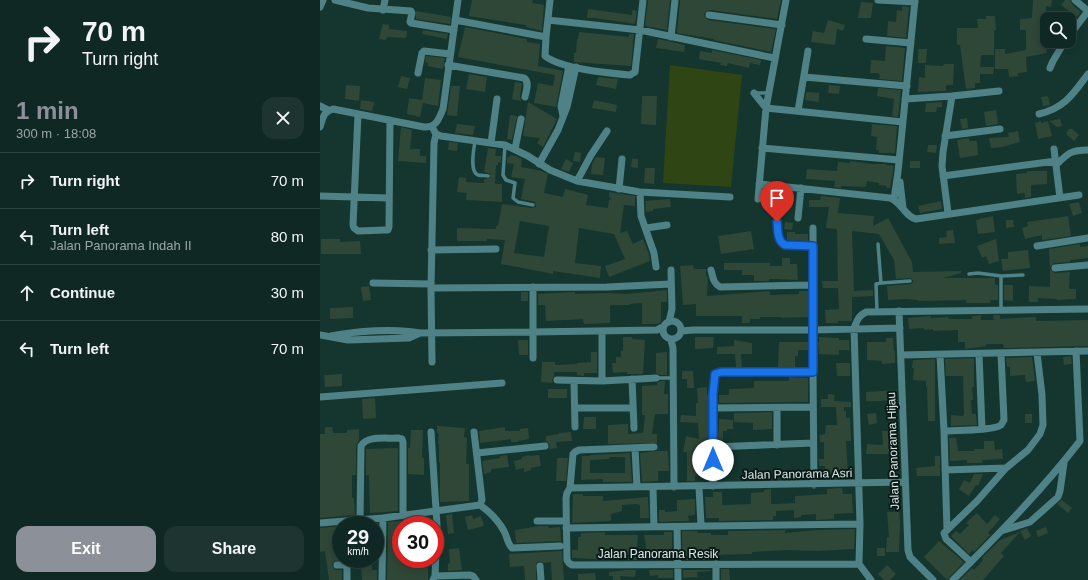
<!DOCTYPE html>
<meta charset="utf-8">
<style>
body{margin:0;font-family:Arial,sans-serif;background:#1d3430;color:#f1f3f6;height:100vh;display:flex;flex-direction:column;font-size:15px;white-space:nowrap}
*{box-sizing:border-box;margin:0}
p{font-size:13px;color:#9ba6a6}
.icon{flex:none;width:22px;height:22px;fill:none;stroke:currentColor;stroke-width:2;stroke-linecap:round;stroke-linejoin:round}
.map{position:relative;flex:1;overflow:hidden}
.details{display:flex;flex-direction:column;background:#0f2823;width:320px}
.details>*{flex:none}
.guide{background:#0f2823;color:#f1f3f6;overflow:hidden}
.buttons{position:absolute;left:720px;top:12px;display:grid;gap:8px}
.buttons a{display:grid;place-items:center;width:36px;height:36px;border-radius:8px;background:#0f2823;box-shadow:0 2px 10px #0003,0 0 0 1px #2f4441;font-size:20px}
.speed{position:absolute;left:12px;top:516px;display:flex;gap:8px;font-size:20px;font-weight:700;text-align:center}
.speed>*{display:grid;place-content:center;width:52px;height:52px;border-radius:50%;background:#0f2823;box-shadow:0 2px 10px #0003,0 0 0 1px #2f4441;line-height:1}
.speed small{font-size:10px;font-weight:400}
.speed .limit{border:6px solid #d22;background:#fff;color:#111}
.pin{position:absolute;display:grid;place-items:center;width:34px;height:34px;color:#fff;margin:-41px -17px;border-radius:50% 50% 50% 0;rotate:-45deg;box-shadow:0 0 4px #0007}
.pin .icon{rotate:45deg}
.me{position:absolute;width:44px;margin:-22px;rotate:0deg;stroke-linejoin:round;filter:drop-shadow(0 0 3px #0008)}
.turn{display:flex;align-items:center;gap:14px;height:84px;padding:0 16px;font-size:18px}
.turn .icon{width:52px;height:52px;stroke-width:2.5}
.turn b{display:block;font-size:28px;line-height:34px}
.round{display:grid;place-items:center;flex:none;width:42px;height:42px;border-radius:12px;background:#1d3430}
.head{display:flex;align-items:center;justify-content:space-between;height:68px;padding:0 16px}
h1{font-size:24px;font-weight:700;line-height:30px;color:#8c9099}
.cta{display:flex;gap:8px;margin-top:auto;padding:8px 16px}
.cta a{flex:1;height:46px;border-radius:12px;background:#8c9099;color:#fff;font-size:16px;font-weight:700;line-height:46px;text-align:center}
.cta a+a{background:#1d3430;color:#f1f3f6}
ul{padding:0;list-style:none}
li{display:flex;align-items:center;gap:12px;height:56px;padding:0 16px;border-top:1px solid #2f4441}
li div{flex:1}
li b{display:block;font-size:15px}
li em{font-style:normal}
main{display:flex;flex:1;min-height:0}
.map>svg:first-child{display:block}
.green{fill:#2f4614}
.building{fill:#2f4737;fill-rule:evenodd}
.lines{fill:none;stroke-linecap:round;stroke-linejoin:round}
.lane{stroke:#4f8287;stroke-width:3.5}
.street{stroke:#4f8287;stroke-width:7}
.route-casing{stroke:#114b97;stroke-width:10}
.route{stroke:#1a73e8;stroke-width:7}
.labels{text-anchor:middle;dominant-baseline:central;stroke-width:4;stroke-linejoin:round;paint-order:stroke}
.street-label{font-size:12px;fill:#d8eae6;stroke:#0c1a17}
</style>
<main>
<section class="details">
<div class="guide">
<div class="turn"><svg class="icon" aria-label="right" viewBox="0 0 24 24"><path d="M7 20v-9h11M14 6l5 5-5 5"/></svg><div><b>70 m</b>Turn right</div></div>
</div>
<div class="head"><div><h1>1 min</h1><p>300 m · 18:08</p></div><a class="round"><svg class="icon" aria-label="close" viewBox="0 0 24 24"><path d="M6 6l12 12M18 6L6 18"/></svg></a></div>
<ul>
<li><svg class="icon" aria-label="right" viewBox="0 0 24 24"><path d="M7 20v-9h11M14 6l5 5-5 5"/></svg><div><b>Turn right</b></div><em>70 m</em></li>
<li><svg class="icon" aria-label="left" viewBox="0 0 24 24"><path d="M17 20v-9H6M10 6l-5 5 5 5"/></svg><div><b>Turn left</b><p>Jalan Panorama Indah II</p></div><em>80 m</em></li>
<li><svg class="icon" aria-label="ahead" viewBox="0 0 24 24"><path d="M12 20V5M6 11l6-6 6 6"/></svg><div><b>Continue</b></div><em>30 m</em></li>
<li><svg class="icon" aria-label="left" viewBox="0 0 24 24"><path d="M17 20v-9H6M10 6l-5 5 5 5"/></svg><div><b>Turn left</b></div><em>70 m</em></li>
</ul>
<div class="cta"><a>Exit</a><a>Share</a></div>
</section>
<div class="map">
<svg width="768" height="580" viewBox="0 0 768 580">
<rect width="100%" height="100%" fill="#14362f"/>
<path class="green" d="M350 65 422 75 411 187 343 183Z"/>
<path class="building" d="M152 0H213L212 3 224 5 222 31 206 27V25L149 16Z
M328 0H350L347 30 325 26Z
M360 0H461L457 19 390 10 387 11 384 14 385 17 388 20 456 29 451 52 394 40V39L357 33Z
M713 0H732L731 7 726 6V21H727V40H725L727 53 706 57 707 72 698 73V76L689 77 688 69H675V49H685V54L706 50V30H700V19L712 18Z
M745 0H750L752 4 761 12 757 17 741 5Z
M541 2 553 3 551 18H538Z
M582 6 589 7 586 38 567 36 568 21 576 22 577 10 582 11Z
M268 9 312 15V10L317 11 315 24 275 18H267Z
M96 11 131 17 130 24 96 19Z
M666 16H675L676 30H674V55H661L660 67H674L673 74H660V83H655V88L646 89 640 45H637V28H658L657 19H666Z
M508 20 525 25 523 31 517 29 515 45 491 42 493 31 504 33Z
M63 24 69 25V29L87 31 86 38 67 37 66 40 59 39Z
M145 27 207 39V42L220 44 218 66 243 71 236 107 214 103 218 83 233 86 235 75 138 57Z
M103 30 128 34 127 39 102 34Z
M259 32 309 37V34H314L311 66 254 62V53H256L257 39H258Z
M338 39 365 45 364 52 336 48Z
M566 46 585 48 582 81 559 79 560 75 558 73H550L551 60 565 61Z
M598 49H607L606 63H598Z
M392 50 441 60 440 65 430 63 429 68 408 63 407 66 400 65 401 63 379 59 380 51 392 53Z
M106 56 125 58 123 69 108 66V63L105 62Z
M624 64H634L633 85H626V91L598 92 599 77 605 78V65L623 66Z
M149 74 167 77 165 92 146 89Z
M81 76 90 78 87 89 78 87Z
M278 77 298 79 296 89 276 85Z
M105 78 121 80 118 106 103 103 100 117 87 114 89 98 102 100Z
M195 82 202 83 200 96 201 101 192 99Z
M26 85 40 86 39 101 25 99Z
M509 85 520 86 519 94 508 93Z
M131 86H140L137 116 127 115Z
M558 88 581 90 578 117 572 116 574 99 557 96Z
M486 92 499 93V102L485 100Z
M322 96H337L336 125 321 124Z
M728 96 730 105 723 106 721 97Z
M41 100 54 102 52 111 40 109Z
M274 100 297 105 296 112 272 108Z
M208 102 237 119 223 147 217 143 220 138 203 136Z
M622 102V107H617L616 112H605L606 103 623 102Z
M676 110 678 124 666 126 664 112Z
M190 115 197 116 192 140 187 139Z
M647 118 648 128 642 129 640 119Z
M740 119 742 126 737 127 729 121Z
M721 121V123L728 121 732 136 718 139 715 123Z
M137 124 155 126 153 135 135 133Z
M552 124 577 126 575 153H559V150H556L557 137 551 136Z
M81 127 92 130 90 149H100V156H106V163L78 161Z
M749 129H752L759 135 754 141 747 135V132Z
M698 131 700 142 682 147 671 148 669 138 689 137 688 133Z
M649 138V141H657L658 155 640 158 637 140Z
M129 142 138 143 137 151 128 150Z
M608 145H617L616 153 607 152Z
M168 148 176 149 175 156H181V163L178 162V165H176L175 184H182V202L146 200 147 193 137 192 139 177 146 178V182L164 183V179L170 178V174L164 172Z
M255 152 261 153 260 162 253 161Z
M190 155 196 156 202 159 201 167 222 171 228 174 224 193 243 197 245 189 268 195 266 205 288 208 289 199 290 200 291 198 289 197V192L315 196V206L304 205 300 233 307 231 313 244 323 239 329 254 330 261 289 277 285 266 305 259 294 234 259 228 255 263 281 266 280 278 233 271V274L181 264 185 240 167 239V241H137V228L176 229V226H178L182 204 212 208 216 207 215 202 201 199 205 179 191 177 194 164 187 163V157H190ZM200 221 229 226 224 257 194 253Z
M276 157 285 158 283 175 271 174 272 164Z
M246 159 253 163 249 172 241 169Z
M312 159H318V168L311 167Z
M530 161 551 164H566V165L574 166 570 188H566L567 186 559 185V183L547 181 546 187 521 186V188L514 187 515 181 486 179 487 169 517 171 518 162 530 163Z
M590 161H600V168H590Z
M325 168H335L334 184 324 183Z
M707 171H727V184L711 185V197L705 198V193L697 194 696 174 707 173Z
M501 196 520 198 518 213 554 216 553 226 568 218 592 262 593 272 641 271V273L624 278H675V285H678V300H670V303H646V300L598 301V300L587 299 568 300 567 286 591 284 593 282V280L590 278 576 279 574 260 559 234 532 231 534 291 553 290V296L532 297V321H518V323H506L505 310 519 309 518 288H503L502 281H518L517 229 506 228 509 207H489V200H500Z
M350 199 351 207 333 209V211L326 212 325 201Z
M621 201 622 209 600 213 598 206Z
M759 202 762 213 753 216 749 204Z
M673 216 675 232 658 234 656 220H659V219Z
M748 216 751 236 722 240V235L705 239 702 228 708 226 707 222Z
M686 220H693L694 227 686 228Z
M465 222 473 223 472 230 464 229Z
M633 230 635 243 619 244V238L627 237 626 231Z
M431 231 434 249 401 254 398 236Z
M467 232H475V234H488V241L467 240Z
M1 239H20V242L40 241 41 254H1Z
M676 239 679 261 669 264 666 256 662 258 657 246Z
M760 244V247L768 246V258L750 260V262L734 263 730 267 729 249Z
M708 250 710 268 683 271 681 259H688V252Z
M462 258H470V264H477L478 280 456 279H449V281H434V275H422V270H404V263H450V266H462Z
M373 265 374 269H386V276L388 277 387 296 450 291V295L479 294V291H488V317L461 318V317H440V319H430V323H422V316H376V304L363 305 361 278 360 266Z
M730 269 733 272 735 273 750 272 749 289H756V299L737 300V299L718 298V302H709V286L730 287Z
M684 285H693V301L684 300Z
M49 286 51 300 43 301 41 287Z
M347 290V302H341V322L338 324H322V303L309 304V305H290V323L264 324 263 319 226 321 225 305H218V294L255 292V294L285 293 306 294Z
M201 292H208V301H201Z
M33 307V318L10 319V308Z
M661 315V320H674L673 315H680V319L716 317V321L768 320V346L684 348 683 344H666V346L645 349V342H638V330L613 331V329L604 330V328L589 329 588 318 611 316V318L628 317 629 319H652V316Z
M303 337H312V339L325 340 323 374H307V372L293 373 292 363H296V357H301V351H303Z
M375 337H394L393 348 375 349Z
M499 337 519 338V340H529L530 350H519V355L499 354 498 342H499Z
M566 338H573L574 351H575V363L562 364V361L547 360V342H566Z
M198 340H208V355H199Z
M414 340 432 343V354H421L422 367H416L415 354H397V347L414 346Z
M459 342H488V350H478V356H475V367H458Z
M271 352H277V373H264V376L257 375V372H234V376L232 380 233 383 221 382 222 362H235V365L257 364V363L271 362Z
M347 352V375H340L336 373V353Z
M751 356 752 364 744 365 743 357Z
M712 357 715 381 706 382 705 375 690 376V367H687L686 358Z
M654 358V387H652L653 400H651L652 414H656L657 425 631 426V415L643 416 644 414 643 376H626L625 359Z
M615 359V421H608L607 387H606V381L593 380 594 368H592L593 360Z
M516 363H530V376H517Z
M362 371H373L374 388H367V379H362Z
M22 374V386L5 387 4 375Z
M469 377 488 378V402L399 403V395H409V389L434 388V381H469Z
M340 381H345L344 394H348V414H335L332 434H337V443L288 444V425L308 424V434L323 433 325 415H322V386L337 385V383Z
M387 387V395H389L388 457 376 458 377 476H375V481H367V452H363L366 436 379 439 378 423 360 422 361 415 376 416V403H378L377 388Z
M228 389H247V398H228Z
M577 390V399L560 401H546V392Z
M508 394 515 395 514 401 531 402V407H524V411H526V418H530L531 441H526L528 473 505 475V466H499V459H504V442H500V435L505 434 506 425H517L516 407H501V399H508Z
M55 398 56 418 43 419 42 399Z
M452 412V429L433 430V423L414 422V413Z
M556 413 557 423 549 425 547 414Z
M705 414H712V423H705Z
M264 417H276V429H263Z
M399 419 413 420V429H407V431H403V442L398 441Z
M117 426 145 428 144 437 147 438 146 464H149V501L120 502V462H119V444L118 443 119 434 117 433Z
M5 427H12L13 433H27V430L39 429V440L36 446V475H32V498H34L35 515 0 518V434H5Z
M185 427V431H200V429L208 428 209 439 198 441V442H191V439L160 443 159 431Z
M91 430H103L102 458H104V475L88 474V448H90Z
M562 431H578L579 440 570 441V454H546L547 444 563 445Z
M251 432 252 441 236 442 237 448 229 449 230 445 226 441V436L239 434V433Z
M629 438H636L638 451H654V449H664V441H674L675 450 682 449 683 459 662 460V463H647V460L630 461Z
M78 448V511L50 513 49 475H46V449Z
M337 451H348L349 471H338V481L322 482 320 453Z
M310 453 312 482H283V479L261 480 262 456H270V473H305V457H290L289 459 270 460V455Z
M187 455 189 467 171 469V472L164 474 162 461 180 458V456Z
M209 455V456L219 455 221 466 211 468V470L204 472V468L196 470 194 461 202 459V457Z
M615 456H620V466H618L620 467V476H597L596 468 615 466Z
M237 458H248L246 481H236Z
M654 474H663L658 486 656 485 649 496 639 489 644 480 650 483Z
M522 488 523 494H532L533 513 514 514V519L496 520V514L481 515V517L474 518V510L456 511V516H453V520L399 521V518H386L385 497H393V492H402V505L431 504V493L444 492V490L451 489V504H456L475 503V496L507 494V489Z
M253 494H263V496H283V501L328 497 329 518H320V505L317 504 302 505V511L291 514V521L252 523Z
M375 499V515L368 516 369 521 339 522V510H345V512L357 511V500Z
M742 500 752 508 748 513 737 504Z
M567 512H579L580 523 579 552H566L567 537H569Z
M657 513 667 524 675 515 680 519 668 533 670 535 654 552 653 550 649 554 631 536 636 531 640 534 649 525 646 523Z
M132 514 134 533 128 534 126 515Z
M152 515 153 519 161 516 164 526 148 530 145 517Z
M81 521V559H108V580H67L68 522Z
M58 523V547L55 548V524Z
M21 526 22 560 15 561 12 565 15 570H22V580H9L5 551 0 552V528Z
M219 526H228L229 528 240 527 241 541 196 543 195 530Z
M726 527 728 533 718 537 716 531Z
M707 528 711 536 705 540 700 531Z
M535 529 534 549 496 551 467 550 432 552V554L393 555V560H364V553H362V531H377L378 533H391V535H408V531L465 530V533L497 530Z
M285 532V535H318L316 560H309V555L295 554V556L277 555V559L252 558V550H258V537H261V533Z
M344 532H352V554L327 553 324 535H344Z
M700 532 681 553 684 556 663 580H640L652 568 654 570 663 560 662 558 680 540Z
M619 541 644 562 627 580 604 557Z
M139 548 142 570 128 571V563L130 564 129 549Z
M557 548H565V556H557Z
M242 551 244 580H232L231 562 224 563 219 561 216 563V580H205L204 566 190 567 189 554Z
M40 559H52V570H57V580H42L41 569 44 567 45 563 44 561Z
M567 565 576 574 570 580H564L558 574Z
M401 569H409L410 580H401Z
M306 570H316L315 577 300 576 301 580H293V576H289V572Z
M329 570H353V578H338V575L330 576Z
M363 570H391V571L377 572 378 577 363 578Z
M275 573 276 580H258V574Z"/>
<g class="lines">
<path class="lane" d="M435 93H448
M155 141C154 149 149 171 158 175 161 176 166 175 168 176
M185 145 183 175 186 180 195 183 193 198 198 202 213 205
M558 244 561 283
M649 274 658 273 681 276 703 275
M681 276V310
M557 312 556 284 561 283 590 281
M336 378H353"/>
<path class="street" d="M15 0 48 8 91 11 92 13 90 22 91 23 134 30
M230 0 226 37 225 56C242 69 288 73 310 75L315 72 323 0
M558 0 595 2
M755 0 768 11
M0 7 3 0
M63 10 65 0
M389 15 462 25
M135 20 226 37
M228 20 320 30 454 58
M749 36 768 11
M351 37 355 0
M546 39 591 43
M128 65 204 78C210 82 206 91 205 97
M730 68 733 61 745 41
M98 73 102 53 104 51 130 54
M484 77 587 86
M434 93 446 108 583 122
M585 99 632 96 679 91
M0 106 8 110
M478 111 488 51
M38 114 33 225 34 228 38 231 65 230H68L69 227 70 120
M719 114C745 108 753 94 768 74
M243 116 241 106 249 66
M0 127C3 118 3 112 13 109L104 127C116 128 119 119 123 109L138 0
M112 127 116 134 121 136 185 145 208 156 230 170 257 181 320 192 410 197
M625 136 680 129
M171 143 177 99
M442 148 579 160
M195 149 201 119
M734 149 740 198
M219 164 238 130 247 107 256 67
M736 165C748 153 751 150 768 150
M623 176 736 161
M257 181 271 155 287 131
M580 182 583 208
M439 184 570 198C581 201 585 217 596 219L759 195
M299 189 302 159
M320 192 321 216 334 253 336 267
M0 196 69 198
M438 199 446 108 466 0
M574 199 578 172 595 0
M628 213 622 166 623 152 632 96
M478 218 481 188
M457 222C458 230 457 241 465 245L493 246
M326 228 347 225
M493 228V372L494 485
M717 246 768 238
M111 250 176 249
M735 268 768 265
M391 270C393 277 393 283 400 287L492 285
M53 283 111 284
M213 287V358
M111 288 287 287 351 284
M579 311 588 550 590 557 613 580
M343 330a9 9 0 1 1 18 0a9 9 0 1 1-18 0Z
M349 322 352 309 351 270
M361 331 374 330H493L580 328
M0 335 28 340 89 338 100 333
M11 336C36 331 75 328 100 333L213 332 337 330 343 327
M351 340 353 348 354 487
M659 354 662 429
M581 355 768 351
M620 355 624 431 627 530
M112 362 111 288 114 143 116 134
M312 379 314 428
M237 380 282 381 336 378
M254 381 255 427
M282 381V331
M0 397 182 383
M255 408H313
M393 408 493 407
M624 431C635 430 673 431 681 425 682 424 683 421 684 420L681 354
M111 432 117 525 115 576 113 580
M457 445V408
M334 447 259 450 255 452 253 454 250 488 247 493 246 498 247 560 249 563 252 565 539 564
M393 447 493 443
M315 448 317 487
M157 453 225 446
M625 470 686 468
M393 486 394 376 395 374 401 372H493
M333 487 334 527
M379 487 381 525
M250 488 585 482
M160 505C170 512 178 520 184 531 187 536 187 543 192 548L240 546
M40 520 41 446C47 435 67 439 78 438L82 439 83 442V515
M217 521H246
M0 523 63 518 160 505 162 500 154 432
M357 527 358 580
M246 528 540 524
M681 531 710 522 738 497 740 491 744 463
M651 562 626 539 624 533 657 501 686 468 708 450 720 434 723 425 722 395 717 353
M17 565 40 564
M27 565V580
M220 566 221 580
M115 576 150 575 153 576 156 580
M62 580 63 518
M396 580V564
M551 580 539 564 540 524 534 328C537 321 538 316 546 312L768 309
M633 580C677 536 722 490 760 441L756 351"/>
</g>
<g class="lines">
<defs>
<path id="route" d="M393 460V394L395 374 401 372H493V246L465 245C457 241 458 230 457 222"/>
</defs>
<use href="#route" class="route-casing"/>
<use href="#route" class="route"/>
</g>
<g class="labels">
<g class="street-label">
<text transform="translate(573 451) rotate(-92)">Jalan Panorama Hijau</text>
<text transform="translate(477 474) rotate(-1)">Jalan Panorama Asri</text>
<text x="338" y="554">Jalan Panorama Resik</text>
</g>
</g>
</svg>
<div class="buttons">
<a><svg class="icon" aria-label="search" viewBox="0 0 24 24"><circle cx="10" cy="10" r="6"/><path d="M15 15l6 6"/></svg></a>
</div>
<div class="speed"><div>29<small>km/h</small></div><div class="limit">30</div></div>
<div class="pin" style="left:457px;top:222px;background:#d93025"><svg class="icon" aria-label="arrive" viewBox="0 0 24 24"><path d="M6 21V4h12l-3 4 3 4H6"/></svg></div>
<svg class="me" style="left:393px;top:460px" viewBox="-20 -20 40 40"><circle r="19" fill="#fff"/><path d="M0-13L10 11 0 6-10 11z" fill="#1a73e8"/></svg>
</div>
</main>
